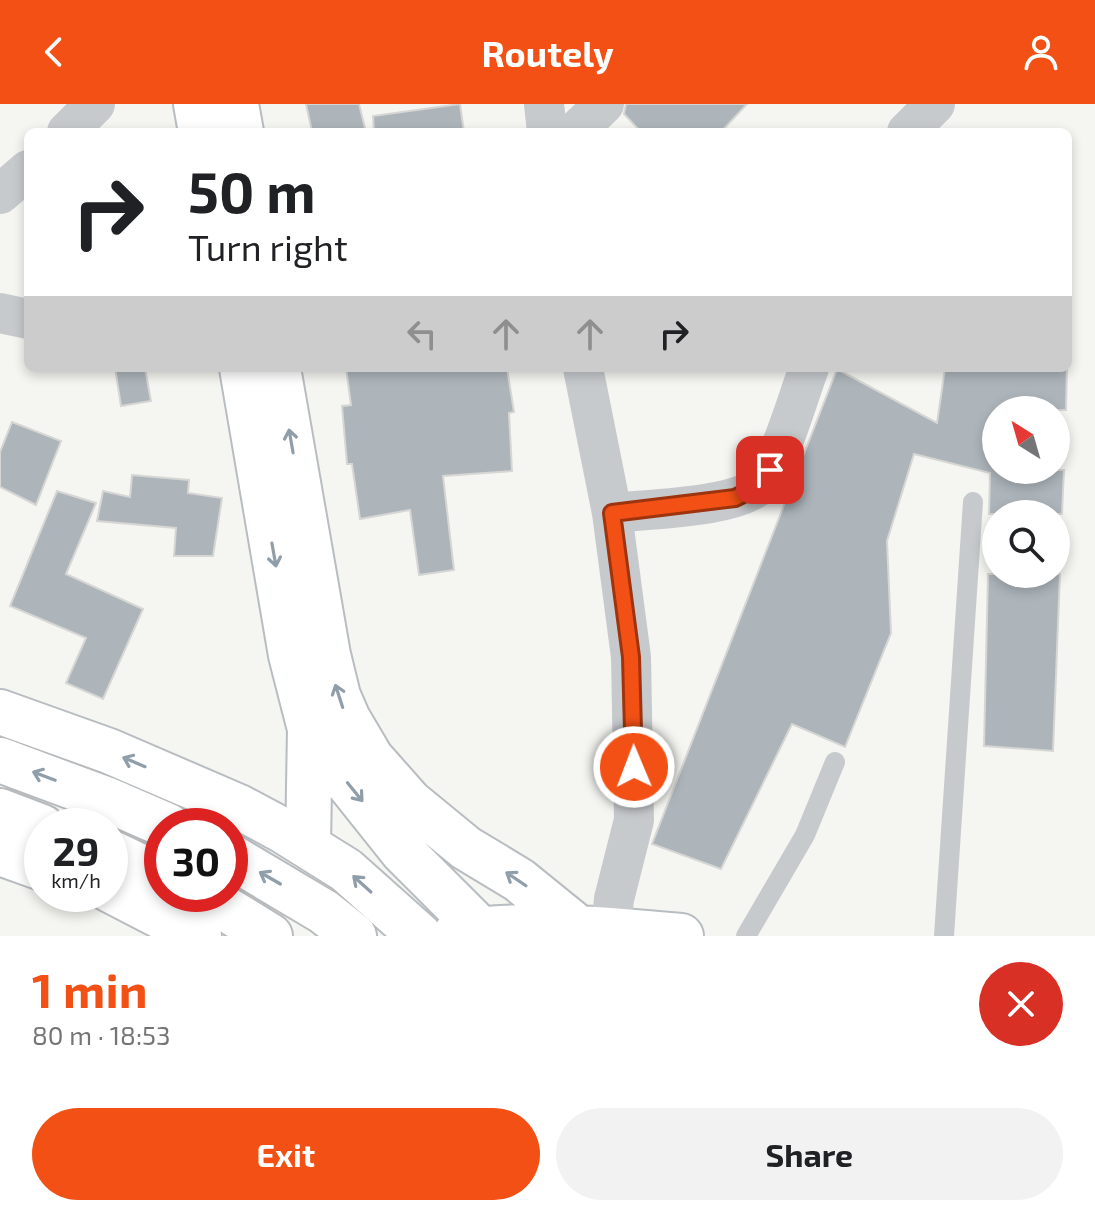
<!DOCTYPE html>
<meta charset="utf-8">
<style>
body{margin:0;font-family:"Exo 2",sans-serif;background:#f2f2f2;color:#202124;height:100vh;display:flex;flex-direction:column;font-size:30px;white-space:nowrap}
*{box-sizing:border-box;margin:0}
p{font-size:26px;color:#757577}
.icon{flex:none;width:44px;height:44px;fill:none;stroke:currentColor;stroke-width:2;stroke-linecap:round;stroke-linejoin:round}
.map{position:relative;height:832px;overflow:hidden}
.drawer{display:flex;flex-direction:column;background:#fff;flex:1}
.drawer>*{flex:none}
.guide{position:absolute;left:24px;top:24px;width:1048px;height:244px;border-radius:12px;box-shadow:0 4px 12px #0003;background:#fff;color:#202124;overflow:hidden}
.needle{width:52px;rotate:323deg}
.tools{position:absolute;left:982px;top:292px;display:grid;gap:16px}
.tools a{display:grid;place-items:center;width:88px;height:88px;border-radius:50%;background:#fff;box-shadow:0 4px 12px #0003;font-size:40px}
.speed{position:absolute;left:24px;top:704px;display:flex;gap:16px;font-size:40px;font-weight:700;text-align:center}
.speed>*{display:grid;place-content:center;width:104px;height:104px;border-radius:50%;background:#fff;box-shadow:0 4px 12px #0003;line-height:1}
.speed small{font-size:20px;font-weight:400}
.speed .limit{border:12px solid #d22;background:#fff;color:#111}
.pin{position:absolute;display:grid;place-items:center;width:68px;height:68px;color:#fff;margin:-34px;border-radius:16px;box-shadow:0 4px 12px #0006}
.me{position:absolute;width:88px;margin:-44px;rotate:359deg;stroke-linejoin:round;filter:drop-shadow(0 0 6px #0008)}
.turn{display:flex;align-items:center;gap:28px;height:168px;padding:0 32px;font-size:36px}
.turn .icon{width:104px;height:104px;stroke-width:2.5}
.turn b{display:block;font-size:56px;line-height:68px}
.lanes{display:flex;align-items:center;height:76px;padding:0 32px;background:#0003;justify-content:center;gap:40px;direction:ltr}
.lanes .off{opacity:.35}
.round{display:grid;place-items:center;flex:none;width:84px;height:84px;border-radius:42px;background:#f2f2f2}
.headline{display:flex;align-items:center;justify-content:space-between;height:136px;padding:0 32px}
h1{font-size:48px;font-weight:700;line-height:60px;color:#f25014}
.cta{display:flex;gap:16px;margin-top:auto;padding:16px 32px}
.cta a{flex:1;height:92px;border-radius:48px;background:#f25014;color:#fff;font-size:32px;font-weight:700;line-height:92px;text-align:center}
.cta a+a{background:#f2f2f2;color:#202124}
header{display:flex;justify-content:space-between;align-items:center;height:104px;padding:0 32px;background:#f25014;color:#fff;font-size:36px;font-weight:700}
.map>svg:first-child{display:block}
.building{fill:#adb5bb;stroke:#d6d6d4;stroke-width:2}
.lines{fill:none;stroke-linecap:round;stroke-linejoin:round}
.secondary-casing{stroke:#b8bdc2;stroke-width:48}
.highway-casing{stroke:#b8bbbe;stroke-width:48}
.lane{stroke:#c7cacd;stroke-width:20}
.street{stroke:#c7cacd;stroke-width:40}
.secondary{stroke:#fff;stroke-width:44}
.highway{stroke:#fff;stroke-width:44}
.oneway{stroke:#909eaa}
.route-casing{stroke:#9d340d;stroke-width:20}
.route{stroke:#f25014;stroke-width:14}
</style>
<header><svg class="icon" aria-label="back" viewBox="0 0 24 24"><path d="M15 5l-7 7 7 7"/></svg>Routely<svg class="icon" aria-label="person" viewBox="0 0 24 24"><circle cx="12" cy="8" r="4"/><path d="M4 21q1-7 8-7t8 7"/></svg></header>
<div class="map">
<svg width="1095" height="832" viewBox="0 0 1095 832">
<rect width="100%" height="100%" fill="#f5f5f1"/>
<path class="building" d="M306 0H359L366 28H312Z
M460 0 464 28H374L373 12Z
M626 0H747L721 28H641L624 10Z
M115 264H145L151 297 121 302Z
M346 264H507L514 308 509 309 512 367 443 372 454 466 419 471 410 406 360 415 352 360H347L342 302 351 301Z
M945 264H1067L1066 306H996V366H1064L1062 410H989L990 369 914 350 887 437 891 529 845 643 792 620 721 765 652 740 837 265 937 319Z
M12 318 61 337 36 401 0 383V348Z
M132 371 189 376 188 389 222 394 213 452H174L176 424 97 417 103 387 130 393Z
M57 387 96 399 66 470 143 505 103 595 66 579 86 534 10 502Z
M988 470H1060L1053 647 984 642Z"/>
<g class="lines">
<defs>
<path id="secondary" d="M196 0 201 28
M236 0 241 28
M242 264 291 551 310 625 308 742
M278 264 328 551 338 592 348 615 371 654 410 698 466 744 519 776 577 823
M0 608 109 647 239 703 282 726 346 766 420 832
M310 625 340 669 403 748 487 832
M0 749 42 764
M110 786 199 832
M457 828C531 818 607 825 681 832"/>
<path id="highway" d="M0 656 108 696 168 722
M0 707 42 723
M110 748 162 773
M230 752 324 808 354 832
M197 790 226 805 270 832"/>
</defs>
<use href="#secondary" class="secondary-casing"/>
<use href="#highway" class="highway-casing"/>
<path class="lane" d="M746 832 805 731 835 658
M944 832 973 398"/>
<path class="street" d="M544 0 547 28
M67 28 95 0
M575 28 604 0
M907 28 935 0
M0 90 28 66
M0 209 28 215
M583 264 612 409 631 553 634 716 614 795 611 826
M612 409C647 405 739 404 762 379 779 361 799 290 809 264"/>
<use href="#secondary" class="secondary"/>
<use href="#highway" class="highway"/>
</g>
<defs><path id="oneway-shaft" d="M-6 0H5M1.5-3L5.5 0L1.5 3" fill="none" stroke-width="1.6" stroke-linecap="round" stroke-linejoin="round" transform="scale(2)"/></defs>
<g class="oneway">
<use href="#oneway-shaft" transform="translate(291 337) rotate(-100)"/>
<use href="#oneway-shaft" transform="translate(274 451) rotate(80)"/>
<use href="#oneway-shaft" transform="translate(339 592) rotate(-108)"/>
<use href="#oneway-shaft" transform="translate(134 658) rotate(-157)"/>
<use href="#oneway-shaft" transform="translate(44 672) rotate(-159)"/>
<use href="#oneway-shaft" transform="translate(355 688) rotate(51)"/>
<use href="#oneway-shaft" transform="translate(270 774) rotate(-150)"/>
<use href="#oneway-shaft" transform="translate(516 775) rotate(-146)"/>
<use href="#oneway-shaft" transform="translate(362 780) rotate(-138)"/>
</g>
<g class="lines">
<defs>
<path id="route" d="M634 663 631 553 612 409 735 394 757 383 770 366"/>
</defs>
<use href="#route" class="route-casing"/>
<use href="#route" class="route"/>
</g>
</svg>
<div class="tools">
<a><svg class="needle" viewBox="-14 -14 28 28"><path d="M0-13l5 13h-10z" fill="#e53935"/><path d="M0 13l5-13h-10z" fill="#757577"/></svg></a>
<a><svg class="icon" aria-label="search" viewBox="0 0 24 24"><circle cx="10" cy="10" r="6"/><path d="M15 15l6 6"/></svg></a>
</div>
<div class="speed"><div>29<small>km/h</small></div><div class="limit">30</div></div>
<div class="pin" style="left:770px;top:366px;background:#d93025"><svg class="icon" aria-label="arrive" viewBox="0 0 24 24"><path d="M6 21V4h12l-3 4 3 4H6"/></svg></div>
<svg class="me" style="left:634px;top:663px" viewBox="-20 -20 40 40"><circle r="17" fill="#f25014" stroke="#fff" stroke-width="3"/><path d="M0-11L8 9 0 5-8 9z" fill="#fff"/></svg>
<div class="guide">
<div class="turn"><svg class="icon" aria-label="right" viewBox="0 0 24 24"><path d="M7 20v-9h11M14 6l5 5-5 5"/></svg><div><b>50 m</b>Turn right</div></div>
<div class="lanes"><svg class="icon off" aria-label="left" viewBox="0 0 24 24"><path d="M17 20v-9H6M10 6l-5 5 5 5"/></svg><svg class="icon off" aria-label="ahead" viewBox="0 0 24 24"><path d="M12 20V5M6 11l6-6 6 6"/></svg><svg class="icon off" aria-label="ahead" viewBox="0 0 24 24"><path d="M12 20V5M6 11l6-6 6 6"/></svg><svg class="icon" aria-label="right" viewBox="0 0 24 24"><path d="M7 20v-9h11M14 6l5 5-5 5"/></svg></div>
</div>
</div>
<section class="drawer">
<div class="headline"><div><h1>1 min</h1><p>80 m · 18:53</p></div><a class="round" style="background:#d93025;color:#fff"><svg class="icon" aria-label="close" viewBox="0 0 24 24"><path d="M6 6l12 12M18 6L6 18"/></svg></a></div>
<div class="cta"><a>Exit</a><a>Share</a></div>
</section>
